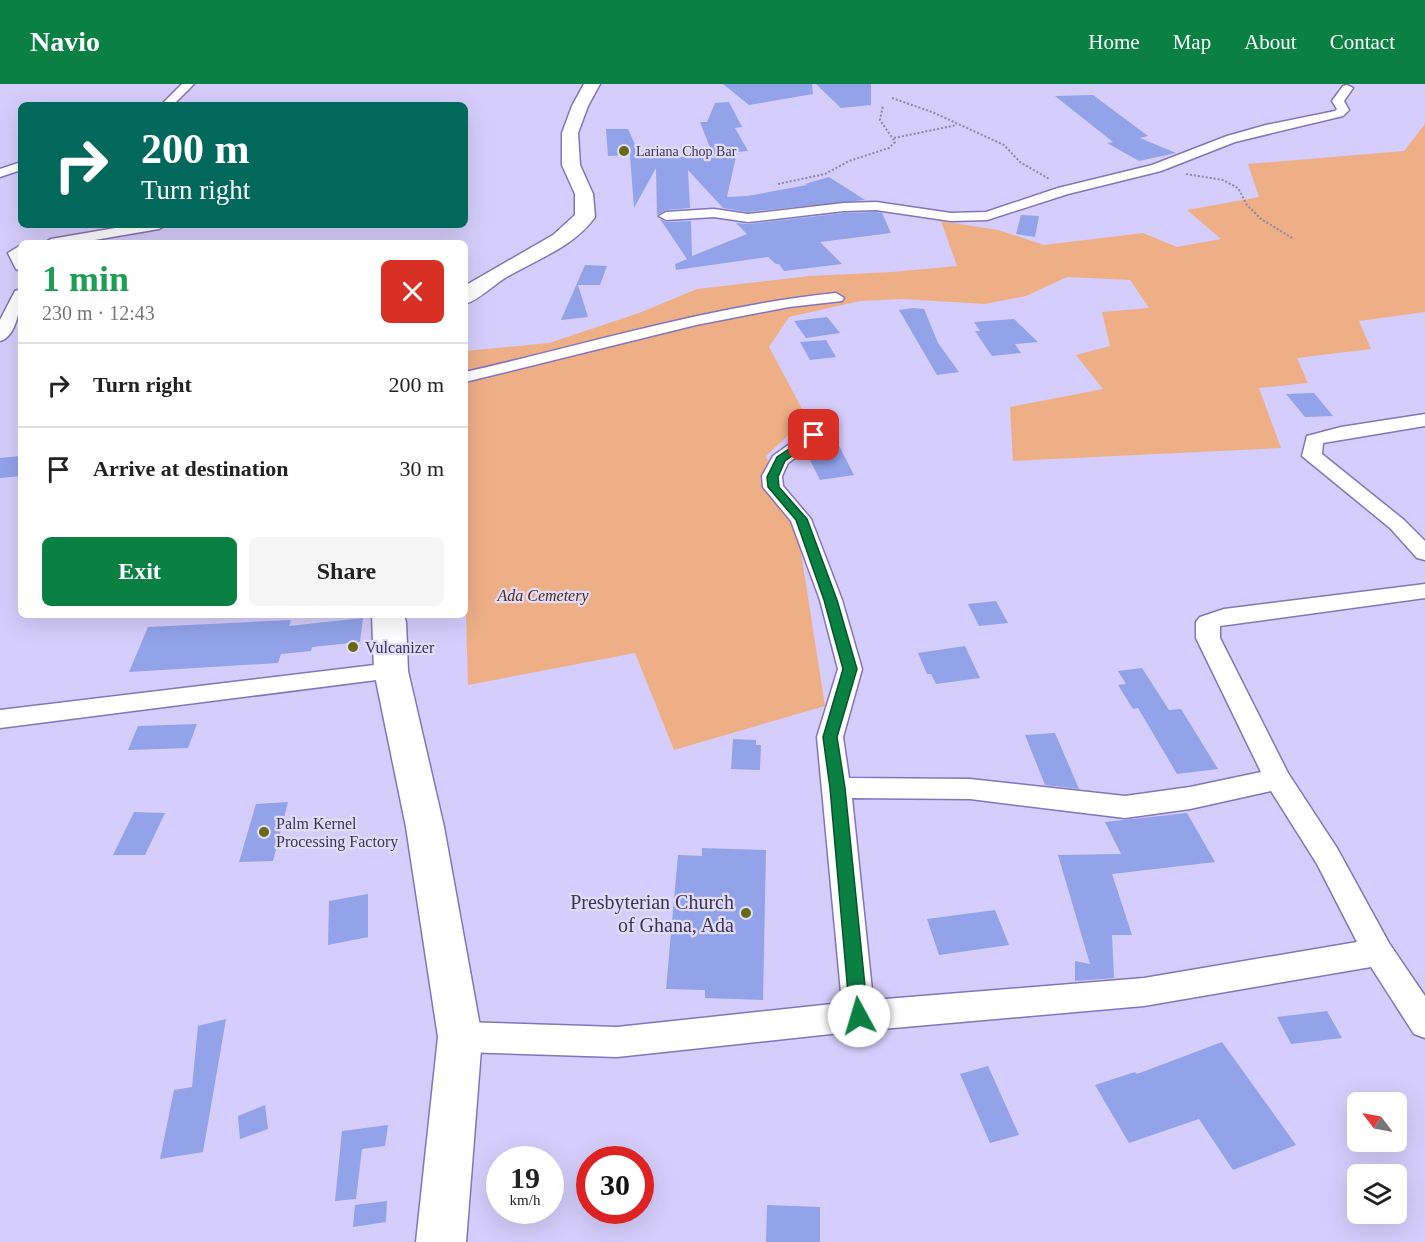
<!DOCTYPE html>
<meta charset="utf-8">
<style>
body{margin:0;font-family:"Times New Roman",serif;background:#f6f6f6;color:#222;height:100vh;display:flex;flex-direction:column;font-size:22px;white-space:nowrap}
*{box-sizing:border-box;margin:0}
p{font-size:20px;color:#767676}
.icon{flex:none;width:33px;height:33px;fill:none;stroke:currentColor;stroke-width:2;stroke-linecap:round;stroke-linejoin:round}
.map{position:relative;flex:1;overflow:hidden}
.drawer{position:absolute;left:18px;top:156px;width:450px;height:378px;display:flex;flex-direction:column;background:#fff;border-radius:9px;box-shadow:0 6px 24px #0002}
.drawer>*{flex:none}
.top-card{position:absolute;left:18px;top:18px;width:450px;height:126px;border-radius:9px;box-shadow:0 6px 24px #0002;background:#00695c;color:#fff;overflow:hidden}
.needle{width:39px;rotate:302deg}
.controls{position:absolute;left:1347px;top:1008px;display:grid;gap:12px}
.controls a{display:grid;place-items:center;width:60px;height:60px;border-radius:9px;background:#fff;box-shadow:0 6px 24px #0002;font-size:30px}
.speed{position:absolute;left:486px;top:1062px;display:flex;gap:12px;font-size:30px;font-weight:700;text-align:center}
.speed>*{display:grid;place-content:center;width:78px;height:78px;border-radius:50%;background:#fff;box-shadow:0 6px 24px #0002;line-height:1}
.speed small{font-size:15px;font-weight:400}
.speed .limit{border:9px solid #d22;background:#fff;color:#111}
.pin{position:absolute;display:grid;place-items:center;width:51px;height:51px;color:#fff;margin:-26px;border-radius:12px;box-shadow:0 3px 9px #0006}
.me{position:absolute;width:66px;margin:-33px;rotate:354deg;stroke-linejoin:round;filter:drop-shadow(0 0 4px #0008)}
.turn{display:flex;align-items:center;gap:21px;height:126px;padding:0 24px;font-size:27px}
.turn .icon{width:78px;height:78px;stroke-width:2.5}
.turn b{display:block;font-size:42px;line-height:51px}
.round{display:grid;place-items:center;flex:none;width:63px;height:63px;border-radius:9px;background:#f6f6f6}
.headline{display:flex;align-items:center;justify-content:space-between;height:102px;padding:0 24px}
h1{font-size:36px;font-weight:700;line-height:45px;color:#1e9e55}
.cta{display:flex;gap:12px;margin-top:auto;padding:12px 24px}
.cta a{flex:1;height:69px;border-radius:9px;background:#0b8043;color:#fff;font-size:24px;font-weight:700;line-height:69px;text-align:center}
.cta a+a{background:#f6f6f6;color:#222}
ul{padding:0;list-style:none}
li{display:flex;align-items:center;gap:18px;height:84px;padding:0 24px;border-top:2px solid #e0e0e0}
li div{flex:1}
li b{display:block;font-size:22px}
li em{font-style:normal}
header{display:flex;align-items:center;gap:36px;box-sizing:border-box;height:84px;padding:0 30px;background:#0b8043;color:#fff}
header strong{font-size:28px}
nav{display:flex;gap:33px;margin-inline-start:auto;font-size:21px}
.map>svg:first-child{display:block}
.green{fill:#eeaf87}
.building{fill:#92a3ea}
.lines{fill:none;stroke-linecap:round;stroke-linejoin:round}
.minor-casing{stroke:#8474ba;stroke-width:3}
.primary-casing{stroke:#8474ba;stroke-width:3}
.path{stroke:#8d86ad;stroke-width:2;stroke-dasharray:2 2;stroke-linecap:butt}
.minor{fill:#fff;fill-rule:evenodd}
.primary{fill:#fff;fill-rule:evenodd}
.route{fill:#0b8043;stroke:#07532c;stroke-width:1.5}
.poi-dot{fill:#666b0f;stroke:#e2ddfc;stroke-width:2}
.labels{text-anchor:middle;dominant-baseline:central;stroke-width:4.5;stroke-linejoin:round;paint-order:stroke}
.far-poi-label{font-size:14px;fill:#3b3453;stroke:#e2ddfc;text-anchor:start}
.park-label{font-size:16px;font-style:italic;fill:#4e2a12;stroke:#e2ddfc}
.poi-label{font-size:16px;fill:#3b3453;stroke:#e2ddfc;text-anchor:start}
.near-poi-label{font-size:20px;fill:#3b3453;stroke:#e2ddfc;text-anchor:end}
</style>
<header>
<strong>Navio</strong>
<nav><a>Home</a><a>Map</a><a>About</a><a>Contact</a></nav>
</header>
<div class="map">
<svg width="1425" height="1158" viewBox="0 0 1425 1158">
<rect width="100%" height="100%" fill="#d5cdfb"/>
<path class="green" d="M1425 40V228L1359 237 1371 265 1297 274 1308 299 1259 304 1281 364 1013 377 1010 323 1103 305 1076 271 1110 262 1102 228 1149 224 1130 196 1067 193 1026 212 985 220 903 215 860 217 789 233 769 263 807 334 766 372 797 443 825 622 674 666 635 569 468 601 465 492V267L549 259 639 229 697 205 810 192 892 188 957 182 941 137 998 146 1044 161 1143 149 1177 163 1221 155 1187 126 1259 113 1248 80 1404 67Z"/>
<path class="building" d="M723 0H812L813 10 749 21Z
M816 0H871V21L841 24Z
M1093 11 1148 52 1140 54 1176 69 1139 77 1107 59 1113 58 1055 12Z
M729 18 742 43 735 44 748 67 737 68 727 113 747 112 807 101 805 100 829 93 865 116 748 128 723 124 688 86 690 124 666 126 657 131 656 84 634 124 630 71 608 72 606 45H628L638 67H651L650 72 714 74 700 38H707L715 19Z
M876 128 882 129 891 149 820 158 842 180 784 187 779 180H776L768 173 676 186 675 180 687 175 660 135 666 138 691 137 692 172 747 150 736 139 748 140 844 129Z
M1021 131 1039 132 1035 153 1016 150Z
M585 181 607 182 600 201H578L588 233 561 236Z
M913 224 924 225 938 259 959 288 937 291 899 226Z
M827 233 840 249 806 254 794 237Z
M1014 235 1038 258 1015 260 1021 269 992 272 975 247H980L974 238Z
M826 256 836 273 810 276 800 258Z
M1314 309 1333 332 1305 333 1286 310Z
M836 356 854 391 820 396 808 372 814 371 811 366 822 357Z
M21 372V392L0 394V374Z
M996 517 1008 539 979 542 968 520Z
M363 534 360 558 312 563 311 567 281 570 278 579 129 588 148 543 291 536 289 542Z
M965 562 980 594 936 600 931 590H927L918 569Z
M1142 584 1169 626 1181 625 1218 685 1177 690 1138 624 1133 625 1118 601 1126 600 1118 587Z
M197 640 188 664 128 666 138 642Z
M1055 649 1079 705 1045 701 1025 651Z
M733 655 756 656V661H761L760 686 731 685Z
M288 718 273 777 239 778 256 720Z
M134 728 165 729 145 771H113Z
M1187 729 1215 778 1112 790 1132 851H1112L1114 894 1075 897V877L1090 880 1058 771 1121 770 1105 738Z
M702 764 766 766 763 916 705 914V906L666 905 678 771 702 772Z
M368 810V853L328 861 329 817Z
M995 826 1009 861 939 871 927 835Z
M1327 927 1342 954 1291 960 1277 933Z
M226 935 203 1068 160 1075 174 1006 192 1003 198 942Z
M1222 958 1296 1061 1233 1086 1199 1035 1129 1059 1095 1001 1135 988 1137 990Z
M988 982 1019 1051 990 1059 960 990Z
M265 1021 268 1045 240 1055 238 1032Z
M388 1041 385 1062 362 1065 356 1115 335 1117 342 1047Z
M387 1117 386 1138 353 1143 355 1121Z
M767 1121 820 1123V1158H766Z"/>
<g class="lines">
<defs>
<path id="minor" d="M182 0H194L173 21H161Z
M1347 1 1353 4 1344 17 1349 26 1343 32 1235 58 1161 87 1068 110 987 136 951 137 876 126 844 127 748 138 714 133 666 136 659 132 666 128 714 125 748 130 844 119 876 118 951 129 986 128 1058 104 1152 81 1227 52 1266 41 1335 27 1337 25 1332 17 1343 2Z
M21 78V86L0 93V85Z
M133 141H166L159 145 77 159H44L51 155Z
M21 161V187L16 185 8 169Z
M21 205C21 220 17 253 0 257V236L15 207Z
M836 209 844 214 842 217 789 223 696 241 465 298V288C589 260 709 222 836 209Z
M1425 330V342L1323 359 1322 370 1404 436 1425 457V476L1417 474 1390 444 1302 372 1307 352 1341 343Z
M815 345 822 347 824 351 822 355 788 379 782 392 783 402 811 435 842 516 862 585 843 653 849 694 970 695 1125 712 1190 703 1261 688 1196 554V538L1200 533 1224 525 1425 500V514L1220 542V554L1288 689 1337 764 1389 859 1425 912V954L1414 950 1371 883 1144 922 859 947 617 973 460 968 449 964 444 953 449 942 460 938 617 943 842 919 817 653 838 585 820 516 791 437 763 403 762 392 773 372 808 347ZM1271 707 1317 780 1357 858 1144 894 873 916 852 714 970 715 1125 734 1190 725Z
M391 579 400 581 403 587 400 593 0 644V626Z"/>
<path id="primary" d="M584 0H600L588 22 578 49 580 81 593 110 595 133C574 163 535 176 505 194 492 202 479 216 465 220V202L468 200 553 151 575 131V110L562 81V49L572 22Z
M372 531H404L406 538 408 587 444 743 482 953 466 1158H416L438 953 406 743 374 587Z"/>
</defs>
<use href="#minor" class="minor-casing"/>
<use href="#primary" class="primary-casing"/>
<path class="path" d="M892 14 932 28 1004 61 1020 78 1049 95
M894 54 957 41
M1186 90 1223 96 1238 104 1247 121 1261 135 1294 155
M778 100 825 90 849 77 889 64 895 58 880 36 883 21"/>
<use href="#minor" class="minor"/>
<use href="#primary" class="primary"/>
</g>
<path class="route" d="M814 348 818 349V353L785 377 778 393 779 403 807 435 837 516 857 585 837 653 845 704 868 932 865 938 859 940 853 938 850 932 830 704 823 653 843 585 824 516 796 436 768 403 767 393 777 373Z"/>
<g class="poi-dot">
<circle cx="624" cy="67" r="6"/>
<circle cx="353" cy="563" r="6"/>
<circle cx="264" cy="748" r="6"/>
<circle cx="746" cy="829" r="6"/>
</g>
<g class="labels">
<g class="far-poi-label">
<text x="636" y="67">Lariana Chop Bar</text>
</g>
<g class="park-label">
<text x="543" y="511">Ada Cemetery</text>
</g>
<g class="poi-label">
<text x="365" y="563">Vulcanizer</text>
<text x="276" y="739">Palm Kernel<tspan x="276" dy="18">Processing Factory</tspan></text>
</g>
<g class="near-poi-label">
<text x="734" y="818">Presbyterian Church<tspan x="734" dy="23">of Ghana, Ada</tspan></text>
</g>
</g>
</svg>
<div class="controls">
<a><svg class="needle" viewBox="-14 -14 28 28"><path d="M0-13l5 13h-10z" fill="#e53935"/><path d="M0 13l5-13h-10z" fill="#767676"/></svg></a>
<a><svg class="icon" aria-label="layers" viewBox="0 0 24 24"><path d="M12 4l9 5-9 5-9-5zM3 14l9 5 9-5"/></svg></a>
</div>
<div class="speed"><div>19<small>km/h</small></div><div class="limit">30</div></div>
<div class="pin" style="left:814px;top:351px;background:#d93025"><svg class="icon" aria-label="arrive" viewBox="0 0 24 24"><path d="M6 21V4h12l-3 4 3 4H6"/></svg></div>
<svg class="me" style="left:859px;top:932px" viewBox="-20 -20 40 40"><circle r="19" fill="#fff"/><path d="M0-13L10 11 0 6-10 11z" fill="#0b8043"/></svg>
<div class="top-card">
<div class="turn"><svg class="icon" aria-label="right" viewBox="0 0 24 24"><path d="M7 20v-9h11M14 6l5 5-5 5"/></svg><div><b>200 m</b>Turn right</div></div>
</div>
<section class="drawer">
<div class="headline"><div><h1>1 min</h1><p>230 m · 12:43</p></div><a class="round" style="background:#d93025;color:#fff"><svg class="icon" aria-label="close" viewBox="0 0 24 24"><path d="M6 6l12 12M18 6L6 18"/></svg></a></div>
<ul>
<li><svg class="icon" aria-label="right" viewBox="0 0 24 24"><path d="M7 20v-9h11M14 6l5 5-5 5"/></svg><div><b>Turn right</b></div><em>200 m</em></li>
<li><svg class="icon" aria-label="arrive" viewBox="0 0 24 24"><path d="M6 21V4h12l-3 4 3 4H6"/></svg><div><b>Arrive at destination</b></div><em>30 m</em></li>
</ul>
<div class="cta"><a>Exit</a><a>Share</a></div>
</section>
</div>
